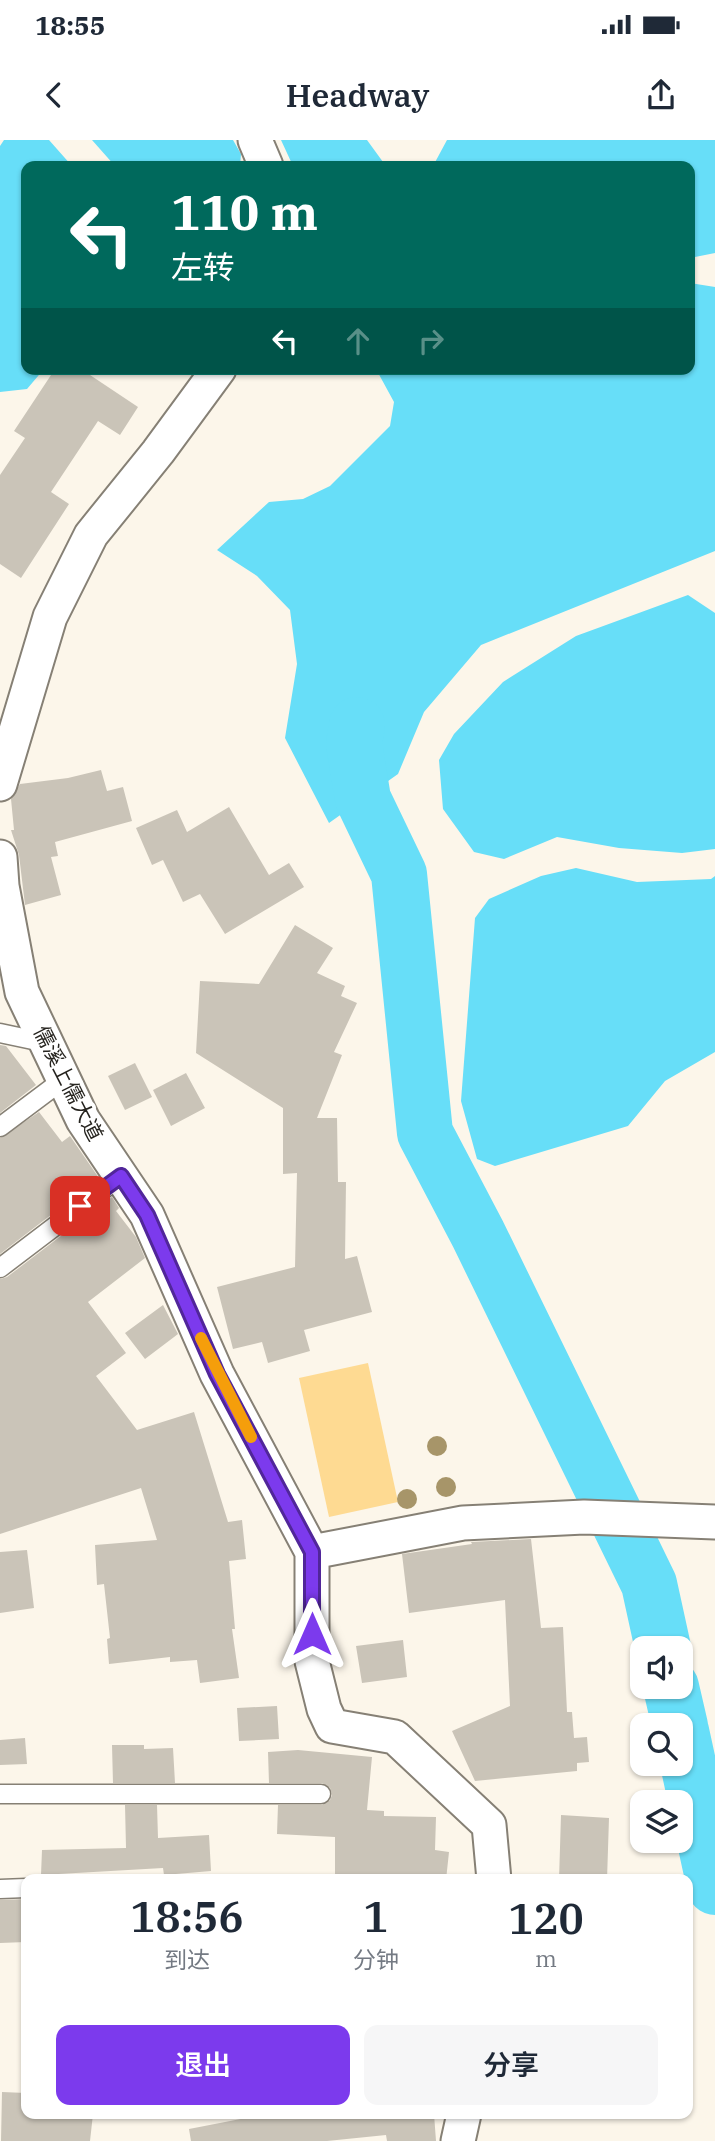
<!DOCTYPE html>
<html lang="zh">
<meta charset="utf-8">
<style>
body{margin:0;font-family:"IBM Plex Serif","Noto Sans SC",serif;background:#f6f6f7;color:#1f2937;height:100vh;display:flex;flex-direction:column;font-size:26px;white-space:nowrap}
*{box-sizing:border-box;margin:0}
p{font-size:23px;color:#747a83}
.icon{flex:none;width:38px;height:38px;fill:none;stroke:currentColor;stroke-width:2;stroke-linecap:round;stroke-linejoin:round}
.map{position:relative;flex:1;overflow:hidden}
.details{position:absolute;left:21px;top:1734px;width:672px;height:245px;display:flex;flex-direction:column;background:#fff;border-radius:14px;box-shadow:0 2px 5px #0004}
.details>*{flex:none}
.banner{position:absolute;left:21px;top:21px;width:674px;height:214px;border-radius:14px;box-shadow:0 2px 5px #0004;background:#00695c;color:#fff;overflow:hidden}
.tools{position:absolute;left:630px;top:1496px;display:grid;gap:14px}
.tools a{display:grid;place-items:center;width:63px;height:63px;border-radius:14px;background:#fff;box-shadow:0 2px 5px #0004;font-size:35px}
.pin{position:absolute;display:grid;place-items:center;width:60px;height:60px;color:#fff;margin:-30px;border-radius:14px;box-shadow:0 4px 10px #0006}
.me{position:absolute;width:77px;margin:-38px;rotate:0deg;stroke-linejoin:round;filter:drop-shadow(0 0 5px #0008)}
.turn{display:flex;align-items:center;gap:24px;height:147px;padding:0 35px;font-size:32px}
.turn .icon{width:91px;height:91px;stroke-width:2.5}
.turn b{display:block;font-size:49px;line-height:60px}
.lanes{display:flex;align-items:center;height:66px;padding:0 35px;background:#0003;justify-content:center;gap:35px;direction:ltr}
.lanes .off{opacity:.35}
.eta{display:flex;justify-content:space-evenly;align-items:center;height:119px;text-align:center}
.eta b{font-size:42px;font-weight:600;line-height:49px}
.primary-button{display:flex;gap:14px;margin-top:auto;padding:14px 35px}
.primary-button a{flex:1;height:80px;border-radius:14px;background:#7c3aed;color:#fff;font-size:28px;font-weight:600;line-height:80px;text-align:center}
.primary-button a+a{background:#f6f6f7;color:#1f2937}
.status{display:flex;justify-content:space-between;align-items:center;height:49px;padding:0 35px;background:#fff;direction:ltr}
.status svg{height:19px;fill:currentColor}
header{display:flex;justify-content:space-between;align-items:center;height:91px;padding:0 35px;background:#fff;font-size:32px;font-weight:600}
.map>svg:first-child{display:block}
.green{fill:#feda92}
.water{fill:#67def8}
.lines{fill:none;stroke-linecap:round;stroke-linejoin:round}
.river{stroke:#67def8;stroke-width:56}
.building{fill:#cac4b8}
.lane-casing{stroke:#868075;stroke-width:21}
.street-casing{stroke:#868075;stroke-width:37}
.lane{stroke:#fff;stroke-width:18}
.street{stroke:#fff;stroke-width:33}
.tree{fill:#a79569}
.route-casing{stroke:#51269a;stroke-width:18}
.route{stroke:#7c3aed;stroke-width:12}
.slow{stroke:#f59e0b;stroke-width:12}
.labels{text-anchor:middle;dominant-baseline:central;stroke-width:7;stroke-linejoin:round;paint-order:stroke}
.street-label{font-size:21px;fill:#26241f;stroke:#fff}
</style>
<div class="status"><b>18:55</b><svg viewBox="0 0 49 12"><path d="M0 12V9h3v3zM5 12V6h3v6zM10 12V3h3v9zM15 12V0h3v12zM26 1h20v11H26zM47 4h2v5h-2z"/></svg></div>
<header><svg class="icon" aria-label="back" viewBox="0 0 24 24"><path d="M15 5l-7 7 7 7"/></svg>Headway<svg class="icon" aria-label="share" viewBox="0 0 24 24"><path d="M12 15V3M7 8l5-5 5 5M5 13v7h14v-7"/></svg></header>
<div class="map">
<svg width="715" height="2001" viewBox="0 0 715 2001">
<rect width="100%" height="100%" fill="#fcf6ea"/>
<path class="green" d="M368 1223 398 1362 329 1377 299 1238Z"/>
<path class="water" d="M4 0H49L72 26H26V229H44L27 249 0 252V6Z
M92 0H233L241 14 240 26H115Z
M281 0H367L383 22 381 26H293Z
M447 0H715V113L690 118V26H433Z
M690 143 715 147V411L481 505 424 572 398 634 329 683 285 598 297 524 290 470 257 436 217 410 269 362 303 359 330 346 390 286 394 262 376 229H690Z
M688 455 715 473V709L682 713 619 708 557 697 504 719 474 712 443 669 439 620 454 594 503 542 576 496Z
M576 728 637 742 711 739 715 736V912L665 941 628 986 495 1026 477 1019 461 961 475 778 489 759 541 736Z"/>
<g class="lines">
<path class="river" d="M357 585 354 604 363 659 399 734 425 993 478 1094 649 1444 663 1508
M671 1547 680 1586
M681 1591 715 1747"/>
</g>
<path class="building" d="M55 229H81L138 267 120 295 98 281 51 352 69 364 21 438 0 424V335L25 298 14 291Z
M101 630 107 651 123 647 132 681 55 702 58 716 51 717 61 755 25 765 19 715 11 690H14L11 659 20 644 68 638Z
M229 667 269 735 289 723 304 747 225 794 200 754 183 762 163 720 152 725 136 688 177 670 187 692Z
M295 785 333 808 317 833 345 846 341 856 357 863 334 912 342 915 317 978H337L338 1042H346L345 1119 357 1116 372 1172 304 1190 310 1211 268 1223 262 1202 233 1209 217 1147 295 1127 297 1033 283 1034V968L196 913 200 841 259 844Z
M0 905 6 906 36 945 0 973Z
M135 923 152 957 125 970 108 936Z
M186 933 205 968 171 986 153 950Z
M39 972 62 1002 70 996 99 1038 0 1114V998Z
M112 1057 119 1068 116 1071 136 1097 145 1118 88 1162 126 1213 96 1236 137 1290 194 1272 228 1382 242 1380 246 1419 229 1421 235 1489H232L239 1538 200 1543 197 1520 170 1522V1517L109 1524 107 1499 110 1498 104 1444 97 1445 95 1405 157 1400 141 1348 0 1394V1139L7 1137Z
M163 1165 178 1194 145 1219 125 1193Z
M531 1399 541 1488 563 1487 567 1572H572L574 1598 587 1597 589 1622 577 1623V1631L475 1641 452 1591 510 1566 505 1460 409 1473 402 1414 472 1404 471 1402Z
M27 1410 34 1468 0 1473V1412Z
M403 1500 407 1537 362 1543 356 1506Z
M277 1566 279 1599 239 1601 237 1568Z
M25 1598 27 1624 0 1625V1600Z
M112 1605H144V1609L173 1608 175 1643H113Z
M298 1610 372 1617 367 1670 384 1671V1676L436 1677 435 1710 449 1712 446 1740H335V1697L277 1694 278 1665H322L330 1660 332 1655 330 1648 322 1643H269L268 1612Z
M125 1665H157L158 1698 209 1695 211 1731 164 1735 163 1728 41 1735 42 1710 126 1708Z
M561 1675 609 1678 607 1740H559Z
M26 1759V1802L0 1803V1760Z
M2 1952 26 1953V1974H93L90 2001H1Z
M266 1974H434L436 2001H387L386 1995 327 2001H191L189 1989Z"/>
<g class="lines">
<defs>
<path id="lane" d="M0 893 47 903
M0 987 64 939
M0 1128 121 1036
M0 1654H321
M0 1749 26 1748"/>
<path id="street" d="M255 0 266 26
M0 644 50 477 91 395 158 312 219 229
M0 717 2 746 22 852 83 980 147 1075 217 1234 312 1412V1521L324 1569 332 1586 395 1597 489 1685 494 1740
M312 1412 463 1383 584 1377 715 1382
M458 2001 464 1974"/>
</defs>
<use href="#lane" class="lane-casing"/>
<use href="#street" class="street-casing"/>
<use href="#lane" class="lane"/>
<use href="#street" class="street"/>
</g>
<g class="tree">
<circle cx="437" cy="1306" r="10"/>
<circle cx="446" cy="1347" r="10"/>
<circle cx="407" cy="1359" r="10"/>
</g>
<g class="lines">
<defs>
<path id="route" d="M80 1066 121 1036 147 1075 217 1234 312 1412V1494"/>
</defs>
<use href="#route" class="route-casing"/>
<use href="#route" class="route"/>
<path class="slow" d="M201 1198 251 1297"/>
</g>
<g class="labels">
<g class="street-label">
<text transform="translate(69 943) rotate(63)">儒溪上儒大道</text>
</g>
</g>
</svg>
<div class="tools">
<a><svg class="icon" aria-label="sound" viewBox="0 0 24 24"><path d="M4 9h4l5-4v14l-5-4H4zM17 9q2 3 0 6"/></svg></a>
<a><svg class="icon" aria-label="search" viewBox="0 0 24 24"><circle cx="10" cy="10" r="6"/><path d="M15 15l6 6"/></svg></a>
<a><svg class="icon" aria-label="layers" viewBox="0 0 24 24"><path d="M12 4l9 5-9 5-9-5zM3 14l9 5 9-5"/></svg></a>
</div>
<div class="pin" style="left:80px;top:1066px;background:#d93025"><svg class="icon" aria-label="arrive" viewBox="0 0 24 24"><path d="M6 21V4h12l-3 4 3 4H6"/></svg></div>
<svg class="me" style="left:312px;top:1494px" viewBox="-20 -20 40 40"><path d="M0-17L14 15 0 8-14 15z" fill="#7c3aed" stroke="#fff" stroke-width="4"/></svg>
<div class="banner">
<div class="turn"><svg class="icon" aria-label="left" viewBox="0 0 24 24"><path d="M17 20v-9H6M10 6l-5 5 5 5"/></svg><div><b>110 m</b>左转</div></div>
<div class="lanes"><svg class="icon" aria-label="left" viewBox="0 0 24 24"><path d="M17 20v-9H6M10 6l-5 5 5 5"/></svg><svg class="icon off" aria-label="ahead" viewBox="0 0 24 24"><path d="M12 20V5M6 11l6-6 6 6"/></svg><svg class="icon off" aria-label="right" viewBox="0 0 24 24"><path d="M7 20v-9h11M14 6l5 5-5 5"/></svg></div>
</div>
<section class="details">
<div class="eta">
<div><b>18:56</b><p>到达</p></div>
<div><b>1</b><p>分钟</p></div>
<div><b>120</b><p>m</p></div>
</div>
<div class="primary-button"><a>退出</a><a>分享</a></div>
</section>
</div>
